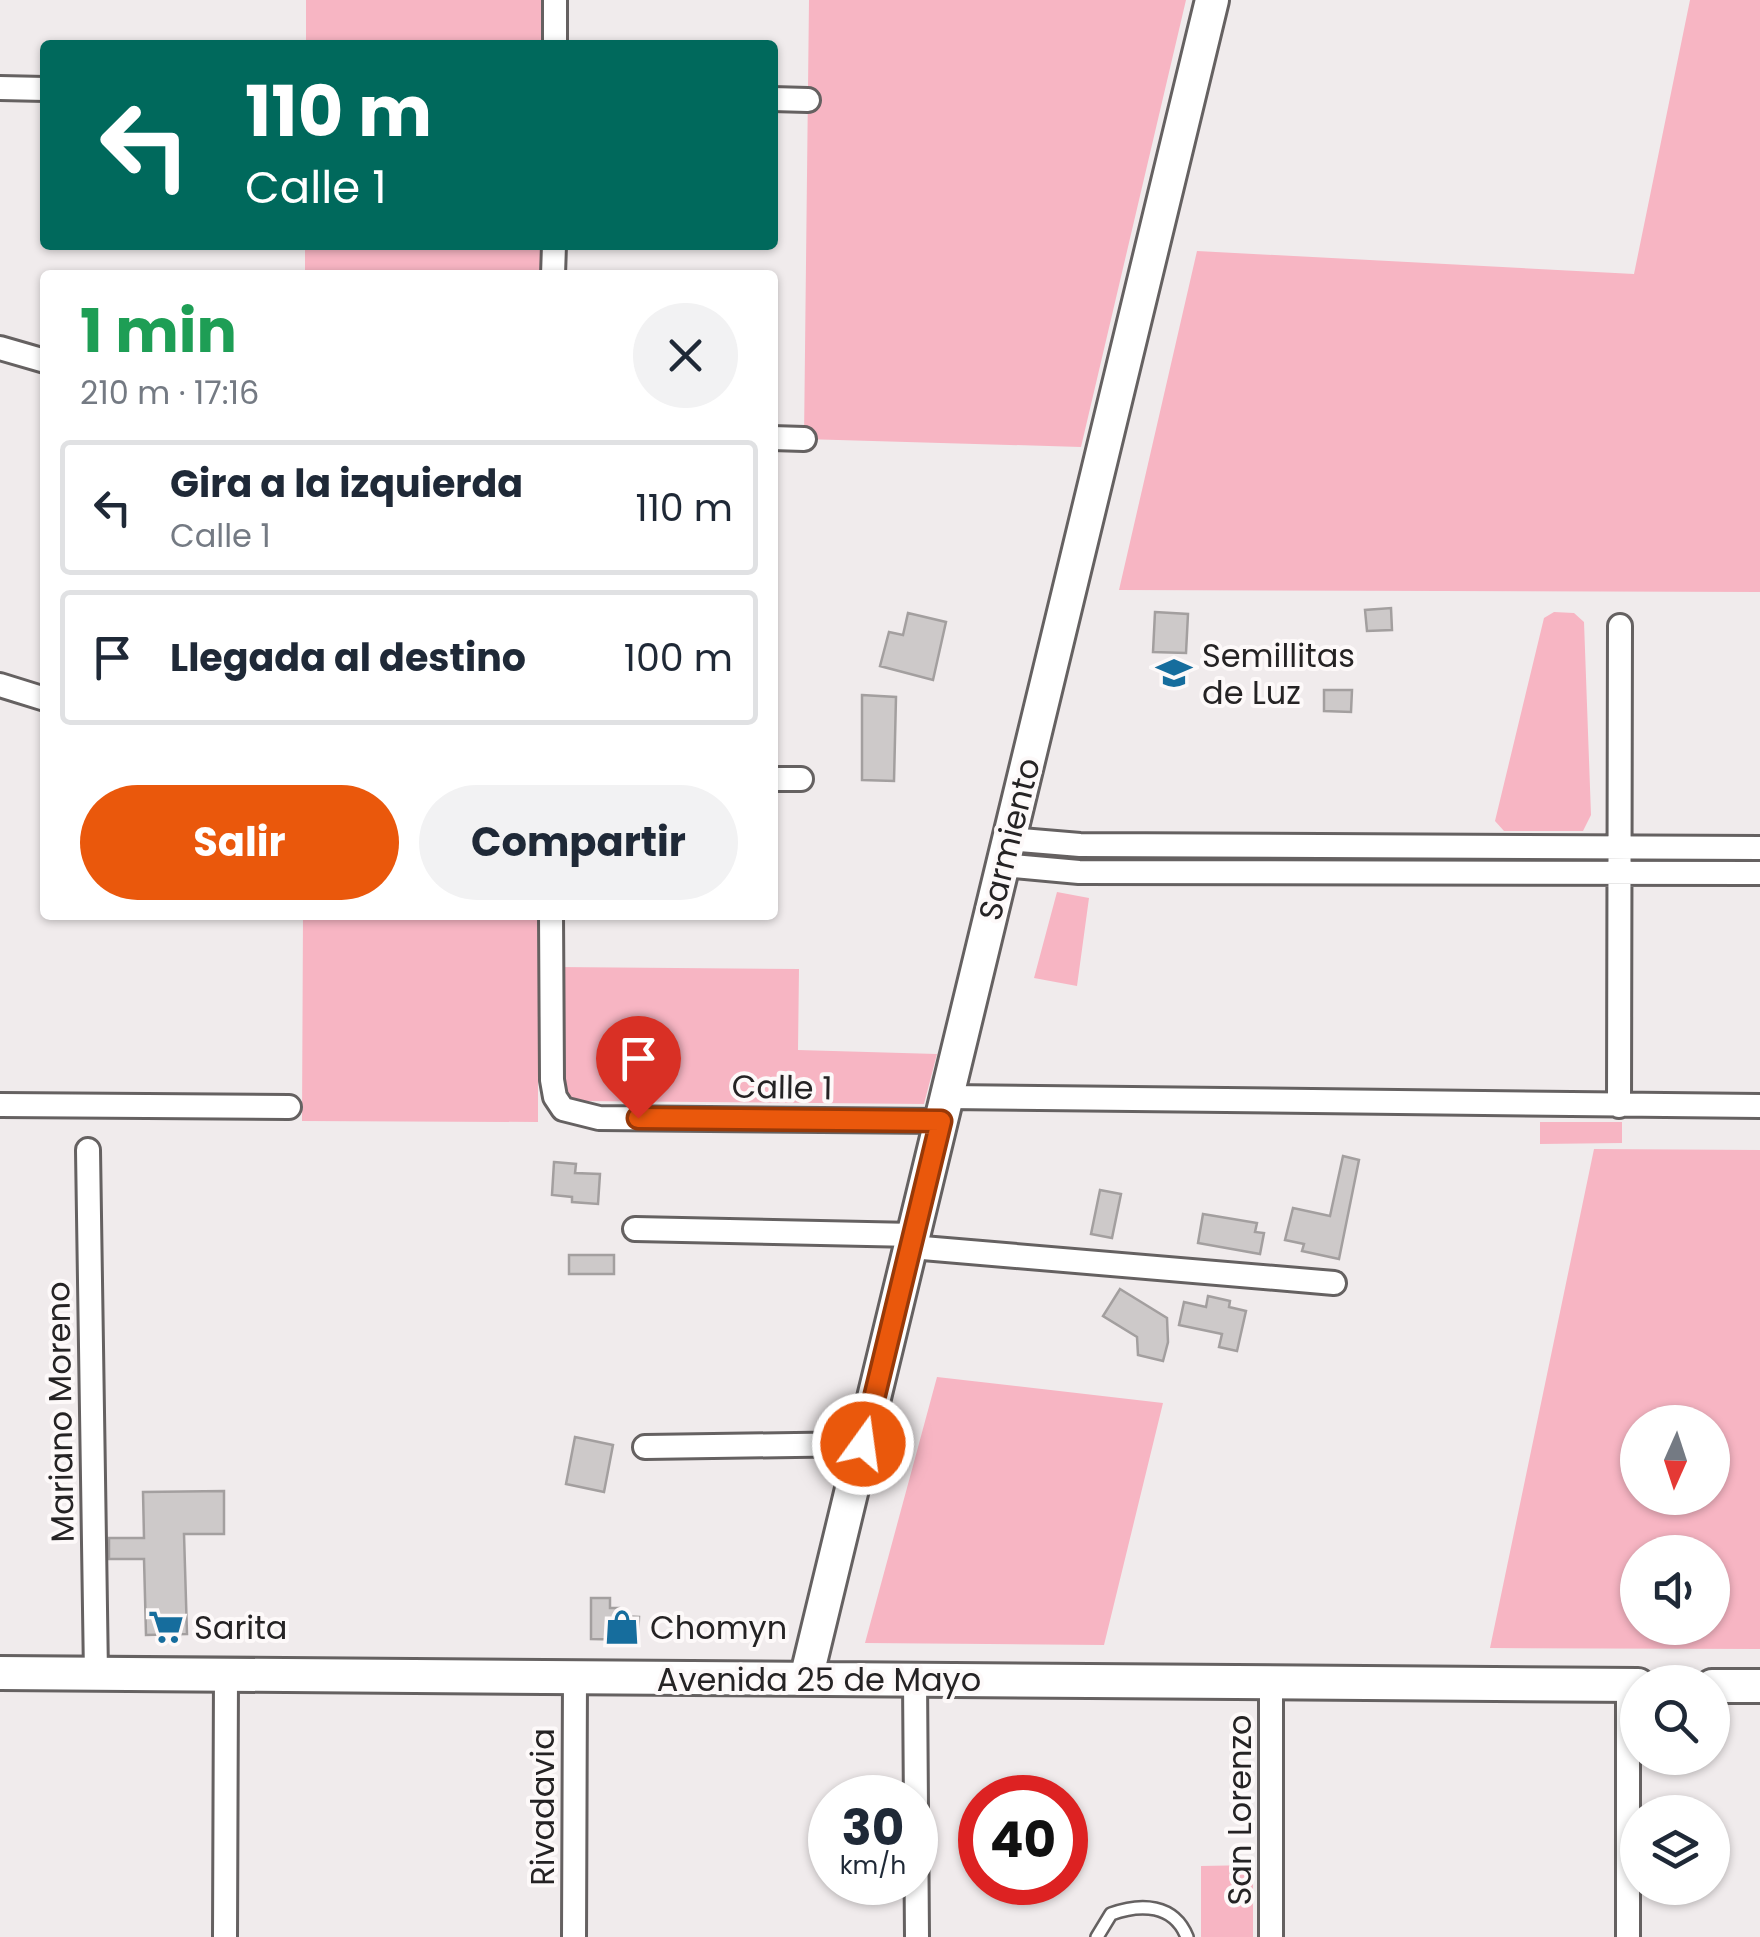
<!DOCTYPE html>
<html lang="es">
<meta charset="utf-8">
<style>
body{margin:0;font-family:Poppins,sans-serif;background:#f2f2f3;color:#1f2937;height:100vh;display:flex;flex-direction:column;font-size:38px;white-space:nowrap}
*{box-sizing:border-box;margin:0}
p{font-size:32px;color:#747a83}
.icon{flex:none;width:55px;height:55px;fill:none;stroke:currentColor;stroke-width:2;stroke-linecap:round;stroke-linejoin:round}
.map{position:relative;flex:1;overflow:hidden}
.sheet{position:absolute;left:40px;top:270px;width:738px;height:650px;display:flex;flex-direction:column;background:#fff;border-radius:10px;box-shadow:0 2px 8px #0004}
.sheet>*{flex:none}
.banner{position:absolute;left:40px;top:40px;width:738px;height:210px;border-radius:10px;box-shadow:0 2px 8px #0004;background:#00695c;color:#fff;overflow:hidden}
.needle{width:65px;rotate:183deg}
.fabs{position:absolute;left:1620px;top:1405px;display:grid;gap:20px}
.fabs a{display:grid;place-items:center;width:110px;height:110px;border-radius:50%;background:#fff;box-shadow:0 2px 8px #0004;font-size:50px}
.speed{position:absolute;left:808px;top:1775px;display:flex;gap:20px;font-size:50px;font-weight:700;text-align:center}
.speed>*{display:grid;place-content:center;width:130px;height:130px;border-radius:50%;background:#fff;box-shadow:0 2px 8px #0004;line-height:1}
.speed small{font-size:25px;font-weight:400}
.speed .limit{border:15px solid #d22;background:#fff;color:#111}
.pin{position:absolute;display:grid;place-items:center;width:85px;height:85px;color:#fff;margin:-102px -42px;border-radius:50% 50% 50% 0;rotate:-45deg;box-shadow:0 0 10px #0007}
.pin .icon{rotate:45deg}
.me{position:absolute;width:110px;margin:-55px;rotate:14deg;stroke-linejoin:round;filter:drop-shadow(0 0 8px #0008)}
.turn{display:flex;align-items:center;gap:35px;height:210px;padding:0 40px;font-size:45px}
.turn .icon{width:130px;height:130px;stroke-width:2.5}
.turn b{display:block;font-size:70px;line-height:85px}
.round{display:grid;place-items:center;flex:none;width:105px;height:105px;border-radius:52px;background:#f2f2f3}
.summary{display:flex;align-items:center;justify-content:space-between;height:170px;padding:0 40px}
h1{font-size:60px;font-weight:700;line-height:75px;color:#1e9e55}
.button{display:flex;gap:20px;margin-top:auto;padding:20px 40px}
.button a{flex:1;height:115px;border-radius:60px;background:#ea580c;color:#fff;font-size:40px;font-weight:700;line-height:115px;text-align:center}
.button a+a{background:#f2f2f3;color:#1f2937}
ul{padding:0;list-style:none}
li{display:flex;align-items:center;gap:30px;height:135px;margin:0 20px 15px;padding:0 20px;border:5px solid #e0e1e3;border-radius:10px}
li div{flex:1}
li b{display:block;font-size:38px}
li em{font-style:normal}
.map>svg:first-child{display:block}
.green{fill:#f7b5c3;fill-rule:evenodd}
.building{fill:#cdc9c9;stroke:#a39f9f;stroke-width:2.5}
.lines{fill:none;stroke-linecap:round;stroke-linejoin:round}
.lane-casing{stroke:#656161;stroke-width:16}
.street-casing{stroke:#656161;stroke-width:28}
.secondary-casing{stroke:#656161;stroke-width:38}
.lane{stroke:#fff;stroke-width:11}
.street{stroke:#fff;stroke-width:22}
.secondary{stroke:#fff;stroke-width:32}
.route-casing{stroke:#983908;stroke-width:25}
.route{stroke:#ea580c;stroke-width:18}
.labels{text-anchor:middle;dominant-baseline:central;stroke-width:8;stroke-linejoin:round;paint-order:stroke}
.poi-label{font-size:32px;fill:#252324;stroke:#fdf9f9;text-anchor:start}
.street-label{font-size:32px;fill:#252324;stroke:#fdf9f9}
</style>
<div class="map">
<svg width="1760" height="1937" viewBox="0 0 1760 1937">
<rect width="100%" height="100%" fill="#f0ebec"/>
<path class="green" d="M306 0H541V45H306Z
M809 0H1186L1081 447 804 439Z
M1690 0H1760V592L1119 590 1197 251 1634 274Z
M305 245H541L540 275H305Z
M1554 612 1574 613 1584 622 1591 815 1583 831H1504L1495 821 1544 618Z
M1119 856 1590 858 1591 863 1119 861Z
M1057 892 1089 898 1077 986 1034 978Z
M303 915H538V1122L302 1121Z
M557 967 799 969 798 1050 937 1054 924 1104 577 1101 564 1094Z
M1540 1122H1622V1143L1540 1144Z
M1594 1149 1760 1150V1649L1490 1648ZM1638 1422H1712V1498H1638ZM1638 1552H1712V1628H1638Z
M937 1377 1163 1403 1104 1645 865 1643Z
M1253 1865V1937H1201V1866Z"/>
<path class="building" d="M1391 608 1392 630 1367 631 1365 610Z
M1155 612 1188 614 1186 653 1153 652Z
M908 613 946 622 933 680 880 666 889 632 903 635Z
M1324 690H1352L1351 712 1324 711Z
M862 695 896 697 894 781 862 780Z
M1343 1156 1359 1160 1339 1259 1302 1251 1304 1244 1285 1240 1293 1208 1330 1216Z
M554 1162 576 1164 575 1173 600 1174 598 1204 572 1202V1197L552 1195Z
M1100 1190 1121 1194 1112 1238 1091 1234Z
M1203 1214 1257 1223 1255 1232 1264 1233 1260 1254 1198 1243Z
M569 1255H614V1274H569Z
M1120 1289 1167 1318 1168 1342 1163 1361 1138 1355 1137 1337 1103 1316Z
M1208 1296 1230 1301 1229 1307 1246 1311 1237 1351 1219 1347 1222 1334 1179 1325 1184 1302 1206 1307Z
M575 1437 613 1445 604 1492 566 1484Z
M224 1491V1534H184L187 1634 146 1635 144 1559H109V1538H144L143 1492Z
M591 1598H610V1608H619V1616L639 1617 638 1640 591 1639Z"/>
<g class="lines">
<defs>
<path id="lane" d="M1097 1937 1111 1914C1141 1903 1174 1904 1187 1937"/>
<path id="street" d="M555 45V0
M0 88 45 89
M772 99 808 100
M553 275 554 245
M0 348 45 361
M772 438 804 439
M0 685 45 699
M772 779H801
M1009 839 1080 845 1760 848
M1003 865 1079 872 1760 873
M551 915 552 1080 555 1097 563 1109 599 1118 941 1121
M947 1097 1760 1106
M0 1105 289 1107
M1619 1106 1620 626
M88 1150 96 1674
M635 1229 914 1235
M911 1247 1334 1283
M645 1447 863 1444
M915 1680 917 1937
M1271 1683V1937
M225 1937 226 1675
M574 1937 575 1677
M1628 1937V1685"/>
<path id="secondary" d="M0 1673 1638 1685
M806 1679 1212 0
M1712 1686H1760"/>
</defs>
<use href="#lane" class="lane-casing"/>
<use href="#street" class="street-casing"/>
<use href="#secondary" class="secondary-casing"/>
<use href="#lane" class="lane"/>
<use href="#street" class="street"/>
<use href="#secondary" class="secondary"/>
</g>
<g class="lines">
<defs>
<path id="route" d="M638 1118 941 1121 863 1444"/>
</defs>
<use href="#route" class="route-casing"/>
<use href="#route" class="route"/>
</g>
<defs>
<symbol id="school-bare" viewBox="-9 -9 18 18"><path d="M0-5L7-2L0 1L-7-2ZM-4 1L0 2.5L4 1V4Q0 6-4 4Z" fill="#166d9d" stroke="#fdf9f9" stroke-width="2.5" paint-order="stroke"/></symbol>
<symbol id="supermarket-bare" viewBox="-9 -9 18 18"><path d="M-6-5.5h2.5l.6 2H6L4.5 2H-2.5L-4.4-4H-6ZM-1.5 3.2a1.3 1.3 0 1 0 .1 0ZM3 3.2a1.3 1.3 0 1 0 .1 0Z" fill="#166d9d" stroke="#fdf9f9" stroke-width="2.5" paint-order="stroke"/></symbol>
<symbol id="shop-bare" viewBox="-9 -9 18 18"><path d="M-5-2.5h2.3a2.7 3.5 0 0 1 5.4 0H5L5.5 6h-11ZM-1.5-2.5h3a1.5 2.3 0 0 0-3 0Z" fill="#166d9d" stroke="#fdf9f9" stroke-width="2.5" paint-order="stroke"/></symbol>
</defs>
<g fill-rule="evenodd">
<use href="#school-bare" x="1149" y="648" width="50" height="50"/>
<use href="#supermarket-bare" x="141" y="1602" width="50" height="50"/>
<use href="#shop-bare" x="597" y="1602" width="50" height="50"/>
</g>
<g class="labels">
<g class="poi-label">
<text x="1202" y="655">Semillitas<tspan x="1202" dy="37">de Luz</tspan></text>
<text x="194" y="1627">Sarita</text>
<text x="650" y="1627">Chomyn</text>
</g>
<g class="street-label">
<text transform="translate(1009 839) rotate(-76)">Sarmiento</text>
<text transform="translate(782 1087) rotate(1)">Calle 1</text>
<text transform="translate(60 1412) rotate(-91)">Mariano Moreno</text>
<text x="819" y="1679">Avenida 25 de Mayo</text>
<text transform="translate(542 1807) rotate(-90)">Rivadavia</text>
<text transform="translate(1239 1810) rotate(-90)">San Lorenzo</text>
</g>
</g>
</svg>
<div class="fabs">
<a><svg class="needle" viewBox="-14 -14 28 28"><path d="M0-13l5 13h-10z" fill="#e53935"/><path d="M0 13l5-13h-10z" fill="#747a83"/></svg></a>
<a><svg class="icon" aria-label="sound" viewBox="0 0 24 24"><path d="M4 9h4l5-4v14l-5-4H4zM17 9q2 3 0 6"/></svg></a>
<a><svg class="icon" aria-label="search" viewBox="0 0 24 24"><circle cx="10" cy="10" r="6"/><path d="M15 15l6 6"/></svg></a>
<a><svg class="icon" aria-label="layers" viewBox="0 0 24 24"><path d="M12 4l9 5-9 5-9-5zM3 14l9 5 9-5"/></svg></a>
</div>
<div class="speed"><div>30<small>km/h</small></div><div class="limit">40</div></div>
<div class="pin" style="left:638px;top:1118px;background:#d93025"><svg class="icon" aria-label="arrive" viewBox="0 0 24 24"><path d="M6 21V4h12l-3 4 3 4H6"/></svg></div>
<svg class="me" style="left:863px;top:1444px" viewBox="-20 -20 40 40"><circle r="17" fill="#ea580c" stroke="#fff" stroke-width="3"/><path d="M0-11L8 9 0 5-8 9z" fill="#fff"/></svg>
<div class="banner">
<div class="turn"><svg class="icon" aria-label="left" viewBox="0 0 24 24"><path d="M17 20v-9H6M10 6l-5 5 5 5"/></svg><div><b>110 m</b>Calle 1</div></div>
</div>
<section class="sheet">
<div class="summary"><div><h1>1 min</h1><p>210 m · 17:16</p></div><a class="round"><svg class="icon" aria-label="close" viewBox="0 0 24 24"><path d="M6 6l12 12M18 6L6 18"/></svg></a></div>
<ul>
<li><svg class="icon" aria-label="left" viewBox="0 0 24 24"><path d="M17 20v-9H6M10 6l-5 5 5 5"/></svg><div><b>Gira a la izquierda</b><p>Calle 1</p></div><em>110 m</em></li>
<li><svg class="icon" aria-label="arrive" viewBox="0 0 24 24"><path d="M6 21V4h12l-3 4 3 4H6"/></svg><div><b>Llegada al destino</b></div><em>100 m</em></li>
</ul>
<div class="button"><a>Salir</a><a>Compartir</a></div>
</section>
</div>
